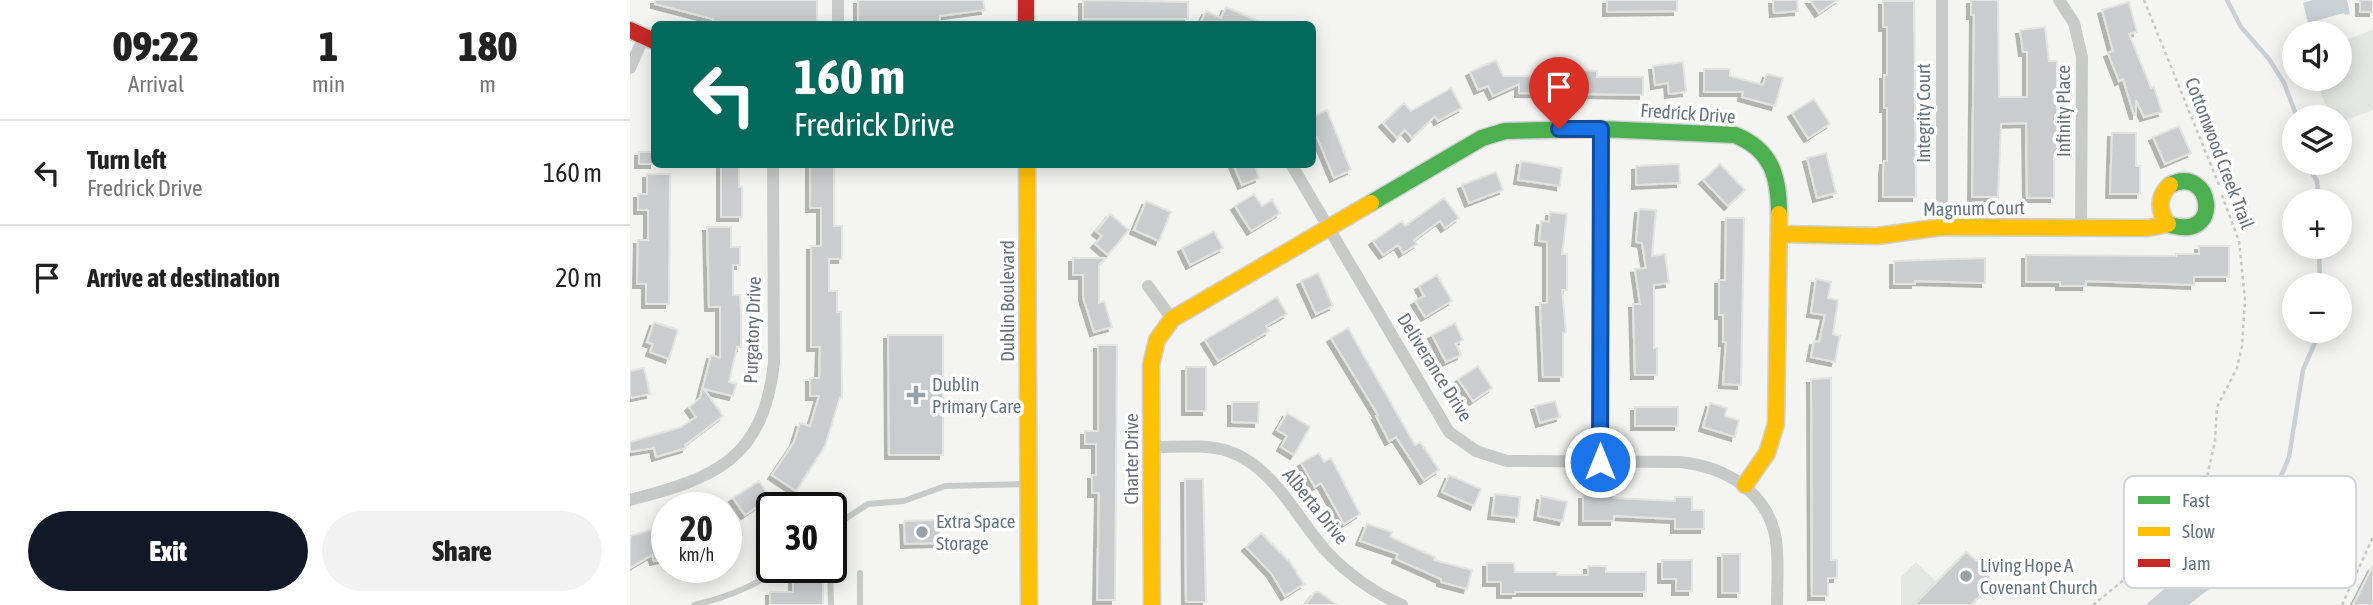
<!DOCTYPE html>
<meta charset="utf-8">
<style>
body{margin:0;font-family:"Asap Condensed",sans-serif;background:#f2f2f2;color:#222;height:100vh;display:flex;flex-direction:column;font-size:26px;white-space:nowrap}
*{box-sizing:border-box;margin:0}
p{font-size:23px;color:#767676}
.icon{flex:none;width:38px;height:38px;fill:none;stroke:currentColor;stroke-width:2;stroke-linecap:round;stroke-linejoin:round}
.map{position:relative;flex:1;overflow:hidden}
.side{display:flex;flex-direction:column;background:#fff;width:630px}
.side>*{flex:none}
.banner{position:absolute;left:21px;top:21px;width:665px;height:147px;border-radius:10px;box-shadow:0 4px 18px #0003;background:#00695c;color:#fff;overflow:hidden}
.buttons{position:absolute;left:1652px;top:21px;display:grid;gap:14px}
.buttons a{display:grid;place-items:center;width:70px;height:70px;border-radius:50%;background:#fff;box-shadow:0 4px 18px #0003;font-size:35px}
.speed{position:absolute;left:21px;top:492px;display:flex;gap:14px;font-size:35px;font-weight:700;text-align:center}
.speed>*{display:grid;place-content:center;width:91px;height:91px;border-radius:50%;background:#fff;box-shadow:0 4px 18px #0003;line-height:1}
.speed small{font-size:18px;font-weight:400}
.speed .limit{border:4px solid #111;border-radius:10px;background:#fff;color:#111}
.pin{position:absolute;display:grid;place-items:center;width:60px;height:60px;color:#fff;margin:-72px -30px;border-radius:50% 50% 50% 0;rotate:-45deg;box-shadow:0 0 7px #0007}
.pin .icon{rotate:45deg}
.me{position:absolute;width:77px;margin:-38px;rotate:0deg;stroke-linejoin:round;filter:drop-shadow(0 0 5px #0008)}
.turn{display:flex;align-items:center;gap:24px;height:147px;padding:0 28px;font-size:32px}
.turn .icon{width:91px;height:91px;stroke-width:2.5}
.turn b{display:block;font-size:49px;line-height:60px}
.eta{display:flex;justify-content:space-evenly;align-items:center;height:119px;text-align:center}
.eta b{font-size:42px;font-weight:800;line-height:49px}
.button{display:flex;gap:14px;margin-top:auto;padding:14px 28px}
.button a{flex:1;height:80px;border-radius:42px;background:#111827;color:#fff;font-size:28px;font-weight:800;line-height:80px;text-align:center}
.button a+a{background:#f2f2f2;color:#222}
ul{padding:0;list-style:none}
li{display:flex;align-items:center;gap:21px;height:105px;padding:0 28px;border-top:2px solid #e0e0e0}
li div{flex:1}
li b{display:block;font-size:26px}
li em{font-style:normal}
main{display:flex;flex:1;min-height:0}
.map>svg:first-child{display:block}
.green{fill:#e4e6e1}
.water{fill:#cad1d4}
.lines{fill:none;stroke-linecap:round;stroke-linejoin:round}
.stream{stroke:#cad1d4;stroke-width:4.5}
.building{fill:#cbcccd;stroke:#e3e3e2;stroke-width:2;filter:url(#shadow)}
.fast-casing{stroke:#d1d1d1;stroke-width:19}
.slow-casing{stroke:#d1d1d1;stroke-width:19}
.jam-casing{stroke:#d1d1d1;stroke-width:19}
.path{stroke:#c6c7c8;stroke-width:2.5;stroke-dasharray:3.5 3.5;stroke-linecap:butt}
.lane{stroke:#c8caca;stroke-width:6}
.street{stroke:#c8caca;stroke-width:12}
.fast{stroke:#4caf50;stroke-width:16}
.slow{stroke:#ffc107;stroke-width:16}
.jam{stroke:#c62828;stroke-width:16}
.route-casing{stroke:#114b97;stroke-width:18}
.route{stroke:#1a73e8;stroke-width:12}
.poi-dot{fill:#98a1a8;stroke:#fff;stroke-width:2.5}
.labels{text-anchor:middle;dominant-baseline:central;stroke-width:7;stroke-linejoin:round;paint-order:stroke}
.street-label{font-size:19px;fill:#677580;stroke:#fff}
.poi-label{font-size:19px;fill:#677580;stroke:#fff;text-anchor:start}
.key{fill:#fff;stroke:#d1d6d9;stroke-width:2}
.key-label{font-size:19px;fill:#677580}
</style>
<main>
<section class="side">
<div class="eta">
<div><b>09:22</b><p>Arrival</p></div>
<div><b>1</b><p>min</p></div>
<div><b>180</b><p>m</p></div>
</div>
<ul>
<li><svg class="icon" aria-label="left" viewBox="0 0 24 24"><path d="M17 20v-9H6M10 6l-5 5 5 5"/></svg><div><b>Turn left</b><p>Fredrick Drive</p></div><em>160 m</em></li>
<li><svg class="icon" aria-label="arrive" viewBox="0 0 24 24"><path d="M6 21V4h12l-3 4 3 4H6"/></svg><div><b>Arrive at destination</b></div><em>20 m</em></li>
</ul>
<div class="button"><a>Exit</a><a>Share</a></div>
</section>
<div class="map">
<svg width="1743" height="605" viewBox="0 0 1743 605">
<defs>
<filter id="shadow"><feDropShadow dx="-4" dy="4" stdDeviation="0" flood-color="#0004"/></filter>
</defs>
<rect width="100%" height="100%" fill="#f4f4f3"/>
<path class="green" d="M1743 30V110L1710 122V117H1700L1686 79H1710V42Z
M1286 562 1306 582 1284 605H1271V577Z"/>
<path class="water" d="M1683 0H1717L1720 14 1715 15 1714 13 1678 23 1673 3Z
M1567 564 1582 584 1555 605H1519Z"/>
<g class="lines">
<path class="stream" d="M1597 0 1611 27 1639 59 1654 83 1667 117
M1676 163 1687 181 1689 201
M1689 247 1690 285
M1572 578 1596 537 1621 509 1644 493 1659 457 1673 370 1690 331
M1519 605 1567 564 1582 584 1555 605"/>
</g>
<path class="building" d="M25 0H187V24H120V22H83V19L25 4Z
M228 0H353L355 10 310 16V24H228Z
M453 0 558 2V19H453Z
M977 0H1047V11L977 12Z
M1143 0H1167L1168 11 1144 13Z
M1180 0H1208L1189 13Z
M1341 0H1368L1369 97H1397V52H1393L1390 30 1415 27 1419 61H1427V158H1424V198H1397L1396 123 1371 124 1368 197H1342L1344 15H1341Z
M1730 0H1743V12H1730Z
M1253 1H1284L1286 197H1253V172L1254 161H1257V108H1254V75H1257V27H1253Z
M1499 2 1507 32 1499 34 1521 88 1524 87 1532 112 1514 117 1506 100V115H1504L1493 79 1489 81 1478 53 1483 51 1472 10Z
M596 7 635 24H570L576 11 591 18Z
M866 60 873 76 949 77V70L967 71V77H1013V95L889 93V84L863 96 858 86 848 90 840 72Z
M1053 62 1056 92 1039 94 1038 83 1025 85 1023 66Z
M1074 69H1100V76L1133 85 1137 74 1153 78 1145 106 1112 97 1113 92H1074Z
M821 88 832 108 808 121 805 116 782 138 775 130 767 138 753 123 774 103 781 111Z
M1184 99 1200 124 1178 138 1162 113Z
M697 110 721 170 704 178 687 137 682 139V117Z
M1549 126 1561 153 1535 164 1523 137Z
M1482 133H1506V166H1510V194H1480Z
M9 152H24V164H9Z
M1196 153 1206 193 1187 198 1177 158Z
M891 161 932 168 930 186 888 180Z
M91 164H109V187H112V217H91Z
M180 164H204V226H212V259H199V291H207V312H211L212 397H210L195 446 166 491 142 475 164 442 170 423 180 426 189 396H180V378H189L190 347H181V246H191V208H180Z
M603 164H624L629 178 612 185Z
M1049 164 1050 183 1006 185V166Z
M1090 164 1115 190 1098 206 1073 180Z
M866 172 873 190 839 203 832 185Z
M17 174H40L39 304H16V284H7L8 240H18V210H8V194H17Z
M624 194 632 206 642 200 650 213 621 231 605 206Z
M814 198 829 218 815 228 810 221 784 240 787 244 773 253 768 245 753 255 743 241 772 221 775 226Z
M516 201 541 212 529 241 504 230Z
M1009 209 1026 210 1022 256 1035 254 1039 283 1024 285V348H1027V375H1005L1003 304H1010L1005 269 1016 268 1012 243 1006 242Z
M920 212 937 214 932 254H937V290H932L936 332 933 333V377H913L910 303H917V242L909 241 911 221 919 222Z
M480 214 499 230 478 255 465 244 472 236 466 231Z
M1096 218H1114L1111 385 1093 384 1096 342H1093V315H1089V280H1095Z
M77 227H101V247H110V265H103V295H110L111 316V347H107L99 382 106 384 103 396 74 389 93 416 55 445 56 448 26 457 24 448 0 452V442L51 427 66 417 59 407 70 398 81 355 90 358V307H79Z
M584 231 593 248 560 265 552 248Z
M1569 246H1599V277H1564V285L1456 281V286H1430V282H1396V255L1546 256V254H1569Z
M443 258H476L469 265V303L474 301 482 327 464 332 453 297V275H443Z
M1355 258V283L1285 281V284H1264V261Z
M688 273 703 306 686 314 671 281Z
M807 275 822 301 795 317 785 301 794 296 789 286Z
M1186 279 1201 282 1198 298 1208 300 1203 334 1210 336 1205 362 1181 357 1184 341 1189 342 1195 315 1181 313Z
M647 297 657 314 636 326 639 331 588 361 575 340Z
M24 322 48 330 39 359 20 352 23 344 17 342Z
M825 323 833 340 826 344 831 355 816 362 802 335Z
M718 328 785 445 790 442 809 470 794 480 766 437 759 441 746 416 748 415 701 338Z
M258 335H313V455H259Z
M468 345H487L485 600H467L469 493H462V475H466V444H455V431H468Z
M848 366 862 388 843 401 828 379Z
M556 367H576V411H556Z
M14 368 20 394 0 398V371Z
M1201 378V560H1207V578H1198V596H1182L1181 379Z
M925 401 930 417 910 423 905 406Z
M602 402H629L628 423 602 422Z
M1080 403 1097 408 1095 416 1109 420 1105 437 1073 427Z
M1005 407H1048V426H1005Z
M657 413 680 427 664 455 651 447 657 436 647 430Z
M689 453 694 462 701 458 730 514 714 524 691 483 685 487 671 463Z
M819 475 851 489 844 506 812 492Z
M555 479H573L576 602H556Z
M129 481 140 498 115 515 103 498Z
M865 494 890 497 888 518 862 515Z
M953 495H984V498L1045 501V497H1062V510H1074V529H1045V519L984 516V521H953Z
M911 496 937 502 933 521 908 516Z
M310 520V543L275 544 274 521Z
M737 524 762 532 760 537 805 557 804 560 842 570 837 589 811 582V579L766 559 768 554 730 541Z
M30 527 32 536 37 535V558L24 561 22 555 0 568V536Z
M631 533 659 561 674 584 655 596 641 573 616 547Z
M1336 552 1362 573 1358 579 1362 584 1341 605H1284Z
M1092 554H1110V593H1092Z
M1032 560H1062V591H1046V579H1032Z
M857 563H884L885 572H927V575H958V566H976V572H1016V592H885V594H871V582H857Z
M1743 566V605H1723Z
M163 572H193V605H140V592H163Z
M685 592H689L707 605H675Z"/>
<g class="lines">
<defs>
<path id="fast" d="M741 203 852 138 875 131 971 129 1105 135C1142 150 1149 177 1149 214
M1538 224C1595 244 1582 163 1540 185"/>
<path id="slow" d="M397 164 399 605
M1150 234 1247 236 1312 227 1518 228 1538 224C1528 211 1527 197 1540 185
M1115 485 1137 453 1146 424 1149 214
M522 605 521 365 527 340 542 319 741 203"/>
<path id="jam" d="M396 0V24
M0 30 24 41"/>
</defs>
<use href="#fast" class="fast-casing"/>
<use href="#slow" class="slow-casing"/>
<use href="#jam" class="jam-casing"/>
<path class="path" d="M1514 0 1589 185
M1463 605 1505 571 1546 531 1565 503 1577 477 1585 441 1587 407 1607 368 1612 346 1615 300 1609 241 1592 195
M1712 605 1743 537"/>
<path class="lane" d="M201 528 238 504 274 501 315 486 395 484
M200 567 201 605
M230 573V605
M64 605C96 598 126 585 153 567"/>
<path class="street" d="M208 0V24
M1429 0 1444 23 1452 57 1451 228
M0 68 14 37
M661 164 819 432 846 451 877 461 1049 462C1094 466 1138 491 1146 540 1149 561 1147 584 1147 605
M1312 227V0
M518 286 542 319
M523 447C547 447 574 444 598 451 645 467 666 518 698 553 718 574 745 593 772 605
M970 462 971 129
M0 500C85 478 133 460 144 363L143 164"/>
<use href="#fast" class="fast"/>
<use href="#slow" class="slow"/>
<use href="#jam" class="jam"/>
</g>
<g class="lines">
<defs>
<path id="route" d="M929 129H971L970 462"/>
</defs>
<use href="#route" class="route-casing"/>
<use href="#route" class="route"/>
</g>
<g class="poi-dot">
<path d="M282.5 384.5h7v7h7v7h-7v7h-7v-7h-7v-7h7z"/>
<circle cx="292" cy="532" r="7"/>
<circle cx="1336" cy="576" r="7"/>
</g>
<g class="labels">
<g class="street-label">
<text transform="translate(1433 111) rotate(-90)">Infinity Place</text>
<text transform="translate(1058 113) rotate(4)">Fredrick Drive</text>
<text transform="translate(1293 113) rotate(-90)">Integrity Court</text>
<text transform="translate(1590 153) rotate(69)">Cottonwood Creek Trail</text>
<text transform="translate(1344 208) rotate(-1)">Magnum Court</text>
<text transform="translate(377 301) rotate(-90)">Dublin Boulevard</text>
<text transform="translate(122 330) rotate(-88)">Purgatory Drive</text>
<text transform="translate(805 367) rotate(58)">Deliverance Drive</text>
<text transform="translate(501 459) rotate(-90)">Charter Drive</text>
<text transform="translate(686 506) rotate(51)">Alberta Drive</text>
</g>
<g class="poi-label">
<text x="302" y="384">Dublin<tspan x="302" dy="22">Primary Care</tspan></text>
<text x="306" y="521">Extra Space<tspan x="306" dy="22">Storage</tspan></text>
<text x="1350" y="565">Living Hope A<tspan x="1350" dy="22">Covenant Church</tspan></text>
</g>
</g>
<rect x="1494" y="476" width="232" height="112" rx="10" class="key"/>
<rect x="1508" y="496" width="32" height="8" fill="#4caf50"/>
<rect x="1508" y="527" width="32" height="9" fill="#ffc107"/>
<rect x="1508" y="559" width="32" height="8" fill="#c62828"/>
<g class="key-label">
<text x="1552" y="507">Fast</text>
<text x="1552" y="538">Slow</text>
<text x="1552" y="570">Jam</text>
</g>
</svg>
<div class="buttons">
<a><svg class="icon" aria-label="sound" viewBox="0 0 24 24"><path d="M4 9h4l5-4v14l-5-4H4zM17 9q2 3 0 6"/></svg></a>
<a><svg class="icon" aria-label="layers" viewBox="0 0 24 24"><path d="M12 4l9 5-9 5-9-5zM3 14l9 5 9-5"/></svg></a>
<a>+</a>
<a>−</a>
</div>
<div class="speed"><div>20<small>km/h</small></div><div class="limit">30</div></div>
<div class="pin" style="left:929px;top:129px;background:#d93025"><svg class="icon" aria-label="arrive" viewBox="0 0 24 24"><path d="M6 21V4h12l-3 4 3 4H6"/></svg></div>
<svg class="me" style="left:970px;top:462px" viewBox="-20 -20 40 40"><circle r="17" fill="#1a73e8" stroke="#fff" stroke-width="3"/><path d="M0-11L8 9 0 5-8 9z" fill="#fff"/></svg>
<div class="banner">
<div class="turn"><svg class="icon" aria-label="left" viewBox="0 0 24 24"><path d="M17 20v-9H6M10 6l-5 5 5 5"/></svg><div><b>160 m</b>Fredrick Drive</div></div>
</div>
</div>
</main>
